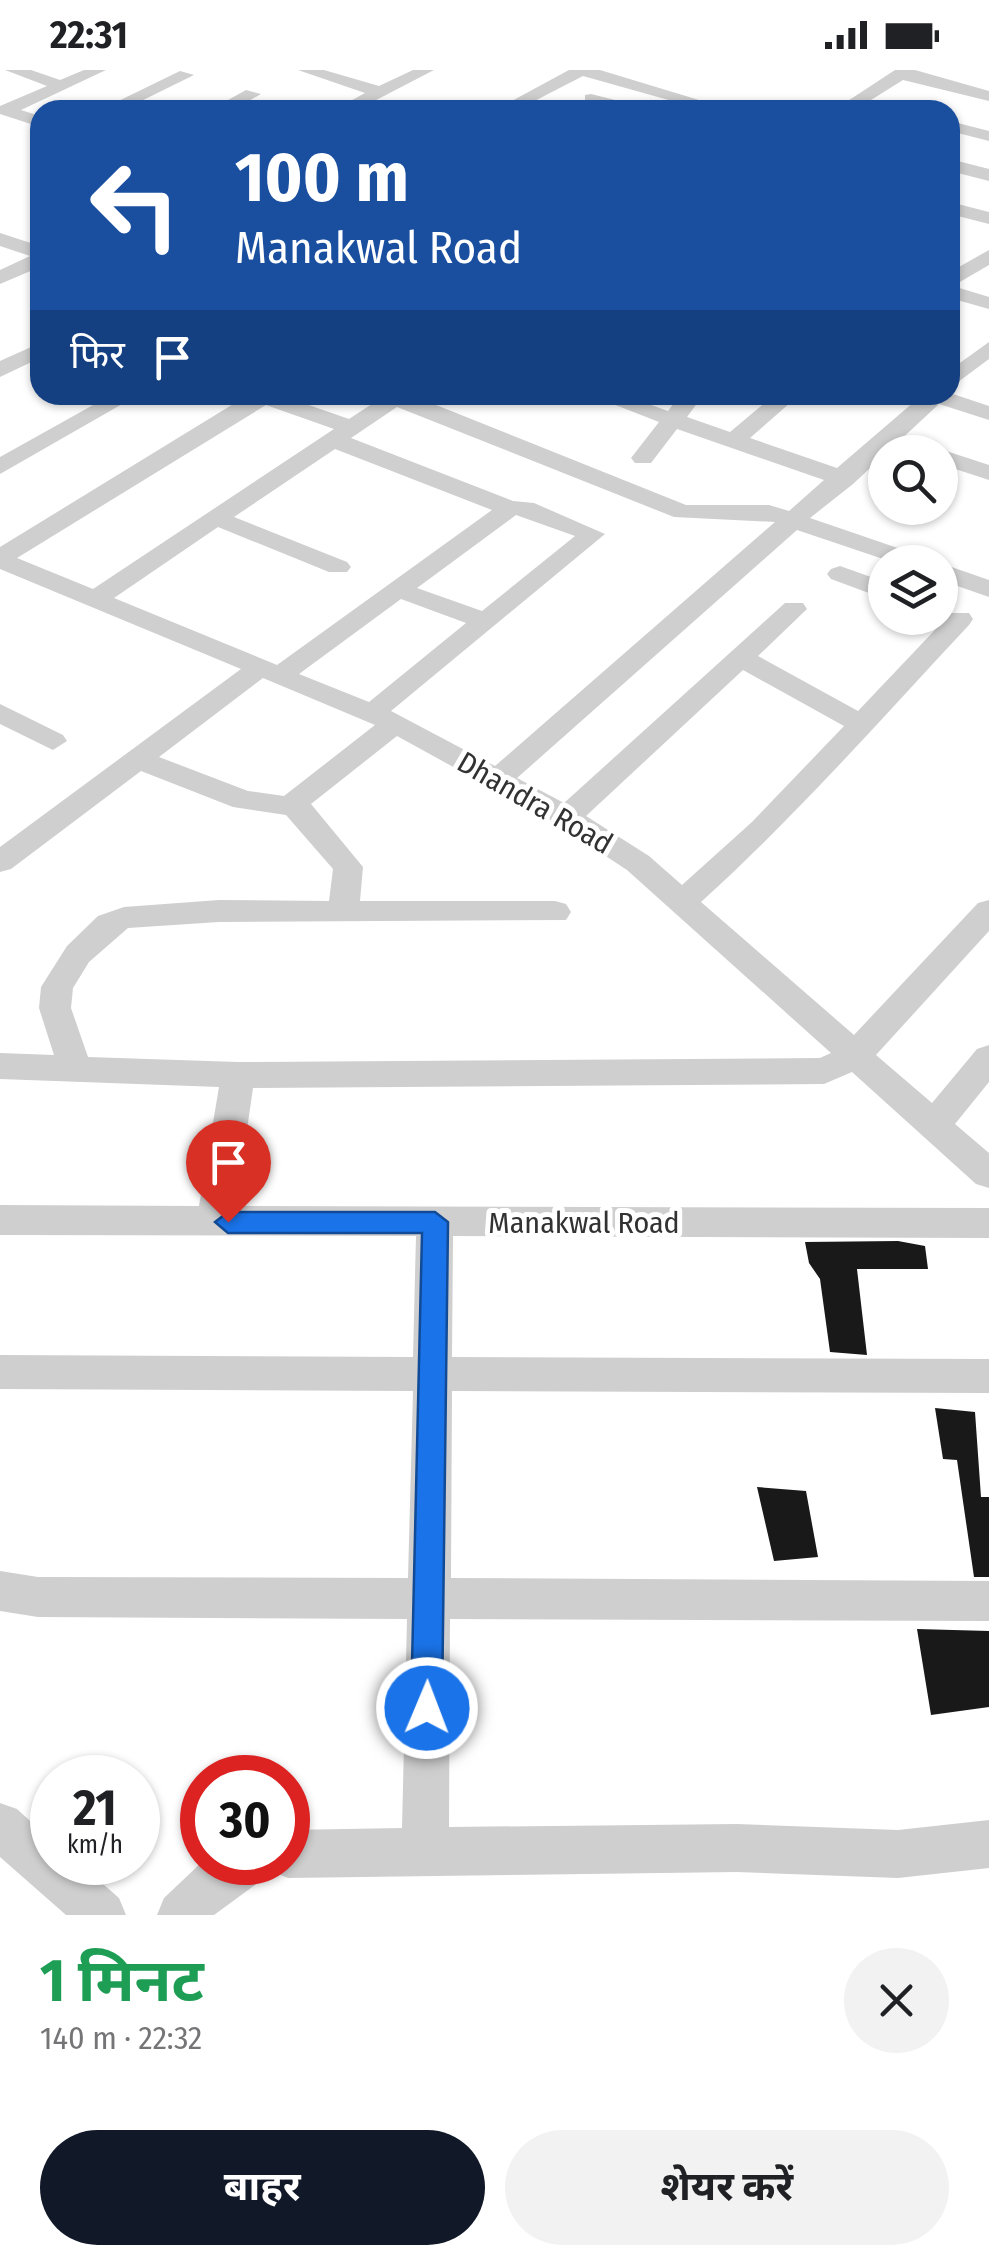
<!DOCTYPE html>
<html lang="hi">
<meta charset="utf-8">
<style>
body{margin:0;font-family:"Fira Sans Condensed","Noto Sans Devanagari",sans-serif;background:#f2f2f2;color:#202124;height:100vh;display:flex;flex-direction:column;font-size:38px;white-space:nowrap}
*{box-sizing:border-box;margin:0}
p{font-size:32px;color:#757577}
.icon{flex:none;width:55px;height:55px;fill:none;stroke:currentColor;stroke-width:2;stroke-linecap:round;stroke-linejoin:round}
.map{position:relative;height:1845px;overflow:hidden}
.side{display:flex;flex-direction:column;background:#fff;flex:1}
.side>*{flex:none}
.banner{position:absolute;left:30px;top:30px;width:930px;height:305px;border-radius:30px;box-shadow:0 2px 8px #0004;background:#1a4fa0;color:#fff;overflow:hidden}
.fabs{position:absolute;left:868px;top:365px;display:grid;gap:20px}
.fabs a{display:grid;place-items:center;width:90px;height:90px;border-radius:50%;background:#fff;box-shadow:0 2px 8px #0004;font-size:50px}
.speed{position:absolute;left:30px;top:1685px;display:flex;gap:20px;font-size:50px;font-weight:700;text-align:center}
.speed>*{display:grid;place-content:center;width:130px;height:130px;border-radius:50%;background:#fff;box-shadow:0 2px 8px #0004;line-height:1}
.speed small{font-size:25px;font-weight:400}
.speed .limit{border:15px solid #d22;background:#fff;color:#111}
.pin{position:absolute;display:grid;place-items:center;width:85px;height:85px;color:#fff;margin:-102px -42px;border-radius:50% 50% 50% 0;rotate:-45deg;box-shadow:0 0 10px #0007}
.pin .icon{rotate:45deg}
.me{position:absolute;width:110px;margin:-55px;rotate:1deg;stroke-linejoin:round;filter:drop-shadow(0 0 8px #0008)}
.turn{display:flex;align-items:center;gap:35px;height:210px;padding:0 40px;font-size:45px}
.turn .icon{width:130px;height:130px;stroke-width:2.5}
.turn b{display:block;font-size:70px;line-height:85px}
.then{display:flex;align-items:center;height:95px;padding:0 40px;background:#0003;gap:20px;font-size:38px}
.round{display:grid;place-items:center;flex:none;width:105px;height:105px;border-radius:52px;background:#f2f2f2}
.head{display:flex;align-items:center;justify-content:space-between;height:170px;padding:0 40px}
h1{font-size:60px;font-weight:700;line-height:75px;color:#1e9e55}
.button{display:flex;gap:20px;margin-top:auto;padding:20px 40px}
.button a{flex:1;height:115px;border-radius:60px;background:#111827;color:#fff;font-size:40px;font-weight:700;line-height:115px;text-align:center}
.button a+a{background:#f2f2f2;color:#202124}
.status{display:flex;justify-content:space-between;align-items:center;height:70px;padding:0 50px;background:#fff;direction:ltr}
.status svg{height:28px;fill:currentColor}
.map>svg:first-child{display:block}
.building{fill:#191919}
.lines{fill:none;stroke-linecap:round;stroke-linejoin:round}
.minor{fill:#cfcfcf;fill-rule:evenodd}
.route{fill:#1a73e8;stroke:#114b97;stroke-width:2.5}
.labels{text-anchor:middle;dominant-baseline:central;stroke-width:10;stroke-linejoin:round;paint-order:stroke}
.street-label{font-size:30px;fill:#323232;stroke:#fff}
</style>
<div class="status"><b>22:31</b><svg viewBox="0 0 49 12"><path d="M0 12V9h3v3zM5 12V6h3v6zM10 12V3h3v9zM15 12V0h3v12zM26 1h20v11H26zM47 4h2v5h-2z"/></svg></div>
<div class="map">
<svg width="989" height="1845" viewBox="0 0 989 1845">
<rect width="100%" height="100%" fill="#fff"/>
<path class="building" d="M898 1171 925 1176 928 1199H857L867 1285 830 1282 820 1209 809 1193 805 1172Z
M935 1338 975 1342 981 1427H989V1507H974L957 1390 943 1389Z
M757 1417 806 1421 818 1487 774 1491Z
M917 1559 989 1561V1637L931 1645Z"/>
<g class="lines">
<path class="minor" d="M5 0H31L60 10 84 0H106L21 40 40 46V57L0 44V36L47 16Z
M298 0H324L379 16 413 0H434L357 40H334L365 23Z
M569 0H600L732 40H704L583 6 517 40H495Z
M895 0H915L989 21V31L903 10 855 40H834Z
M180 1 194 5 123 40H100Z
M246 20 261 24 233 40H210Z
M591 24 639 36 642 40H613L585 33V25Z
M950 51 989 61V71L950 61Z
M950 89 989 99V111L950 101Z
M950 132 989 142V154L950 144Z
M0 163 40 176V197L0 214V200L30 186 0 176Z
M989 180V195L953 216 989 227V239L950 228V202Z
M989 272V289L950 318V300Z
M40 273V288L0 307V291Z
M950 323 989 336V350L939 334 853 414 810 448 924 487 927 492H892L797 460 517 708 564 733 785 533H803L807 539 758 586 858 641 951 543H969L973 549 969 555C881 649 798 744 701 832L854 965 978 833 989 830V861L876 985 932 1033 977 979 989 975V1012L955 1054 989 1083V1118L976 1114 852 1002 824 1014 253 1018 236 1136 989 1138V1168L453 1166 452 1287 989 1289V1323L452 1321 451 1508 989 1511V1551L450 1549 449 1757 737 1754 898 1760 989 1750V1798L898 1808 737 1802 288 1808 271 1801 269 1794 263 1809 214 1845H157L164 1828 202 1792H288V1760L402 1758 407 1549 38 1547 0 1541V1501L38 1507 408 1508 413 1321 0 1319V1285L413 1287 416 1166 0 1165V1135L199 1136 219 1017 0 1009V983L54 985 39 938 41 917 67 876 98 846 124 837 219 830 329 831 333 799 286 745 233 737 141 701 11 799 0 802V777L241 599 0 499V477L248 325H280L349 349 378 330 375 325H411L686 435H769L789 441 824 410 677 359 651 393H635L631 388 659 352 590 325H623L668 341 680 325H703L687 347 730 362 774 325H799L750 368 837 398 922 325ZM266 335 334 359 93 519 17 488ZM397 337 674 447 775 452 495 696 391 641 605 464 534 433 513 431 351 368ZM335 379 492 440 277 595 114 528 218 457 329 502H347L351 497 347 492 234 447ZM516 445 575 466 482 541 417 518ZM401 529 466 553 369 632 299 604ZM743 600 844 656 752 752 682 815 649 786 586 746ZM263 608 375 655 284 726 248 721 159 687ZM397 666 557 754 627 800 831 983 820 988 238 992 88 987 71 938 73 918 89 892 128 858 219 852 566 850 571 842 566 834 555 831H360L363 797 311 734Z
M111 325H138L0 404V387Z
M940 379 989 395V410L940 394V382H931Z
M940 493 989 510V527L940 510Z
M840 496 885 512V529L831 509 827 504 831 499Z
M0 634 63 665 67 671 53 680 0 654Z
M0 1733 17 1739 52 1771V1792H78L119 1828 126 1845H66L0 1787Z"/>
</g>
<path class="route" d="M228 1142H435L448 1152 442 1638 438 1649 427 1653 416 1649 411 1638 422 1163H228L215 1152Z"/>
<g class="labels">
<g class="street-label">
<text transform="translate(535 733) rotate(30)">Dhandra Road</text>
<text x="584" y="1153">Manakwal Road</text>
</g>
</g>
</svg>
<div class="fabs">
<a><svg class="icon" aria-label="search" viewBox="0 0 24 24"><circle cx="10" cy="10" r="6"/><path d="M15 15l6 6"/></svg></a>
<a><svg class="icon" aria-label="layers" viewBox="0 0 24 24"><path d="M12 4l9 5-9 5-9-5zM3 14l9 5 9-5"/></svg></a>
</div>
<div class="speed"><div>21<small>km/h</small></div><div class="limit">30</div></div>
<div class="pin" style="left:228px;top:1152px;background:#d93025"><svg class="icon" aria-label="arrive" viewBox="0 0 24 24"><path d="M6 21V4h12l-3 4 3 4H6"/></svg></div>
<svg class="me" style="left:427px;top:1638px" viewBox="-20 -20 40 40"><circle r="17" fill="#1a73e8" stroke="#fff" stroke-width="3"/><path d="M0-11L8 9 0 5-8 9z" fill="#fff"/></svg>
<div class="banner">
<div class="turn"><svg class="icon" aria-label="left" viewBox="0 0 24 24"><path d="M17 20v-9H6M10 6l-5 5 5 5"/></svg><div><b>100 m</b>Manakwal Road</div></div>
<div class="then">फिर<svg class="icon" aria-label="arrive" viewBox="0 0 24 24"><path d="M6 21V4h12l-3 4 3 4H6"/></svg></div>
</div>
</div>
<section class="side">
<div class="head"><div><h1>1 मिनट</h1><p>140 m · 22:32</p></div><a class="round"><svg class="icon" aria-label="close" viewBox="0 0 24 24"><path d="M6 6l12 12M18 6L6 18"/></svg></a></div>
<div class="button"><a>बाहर</a><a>शेयर करें</a></div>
</section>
